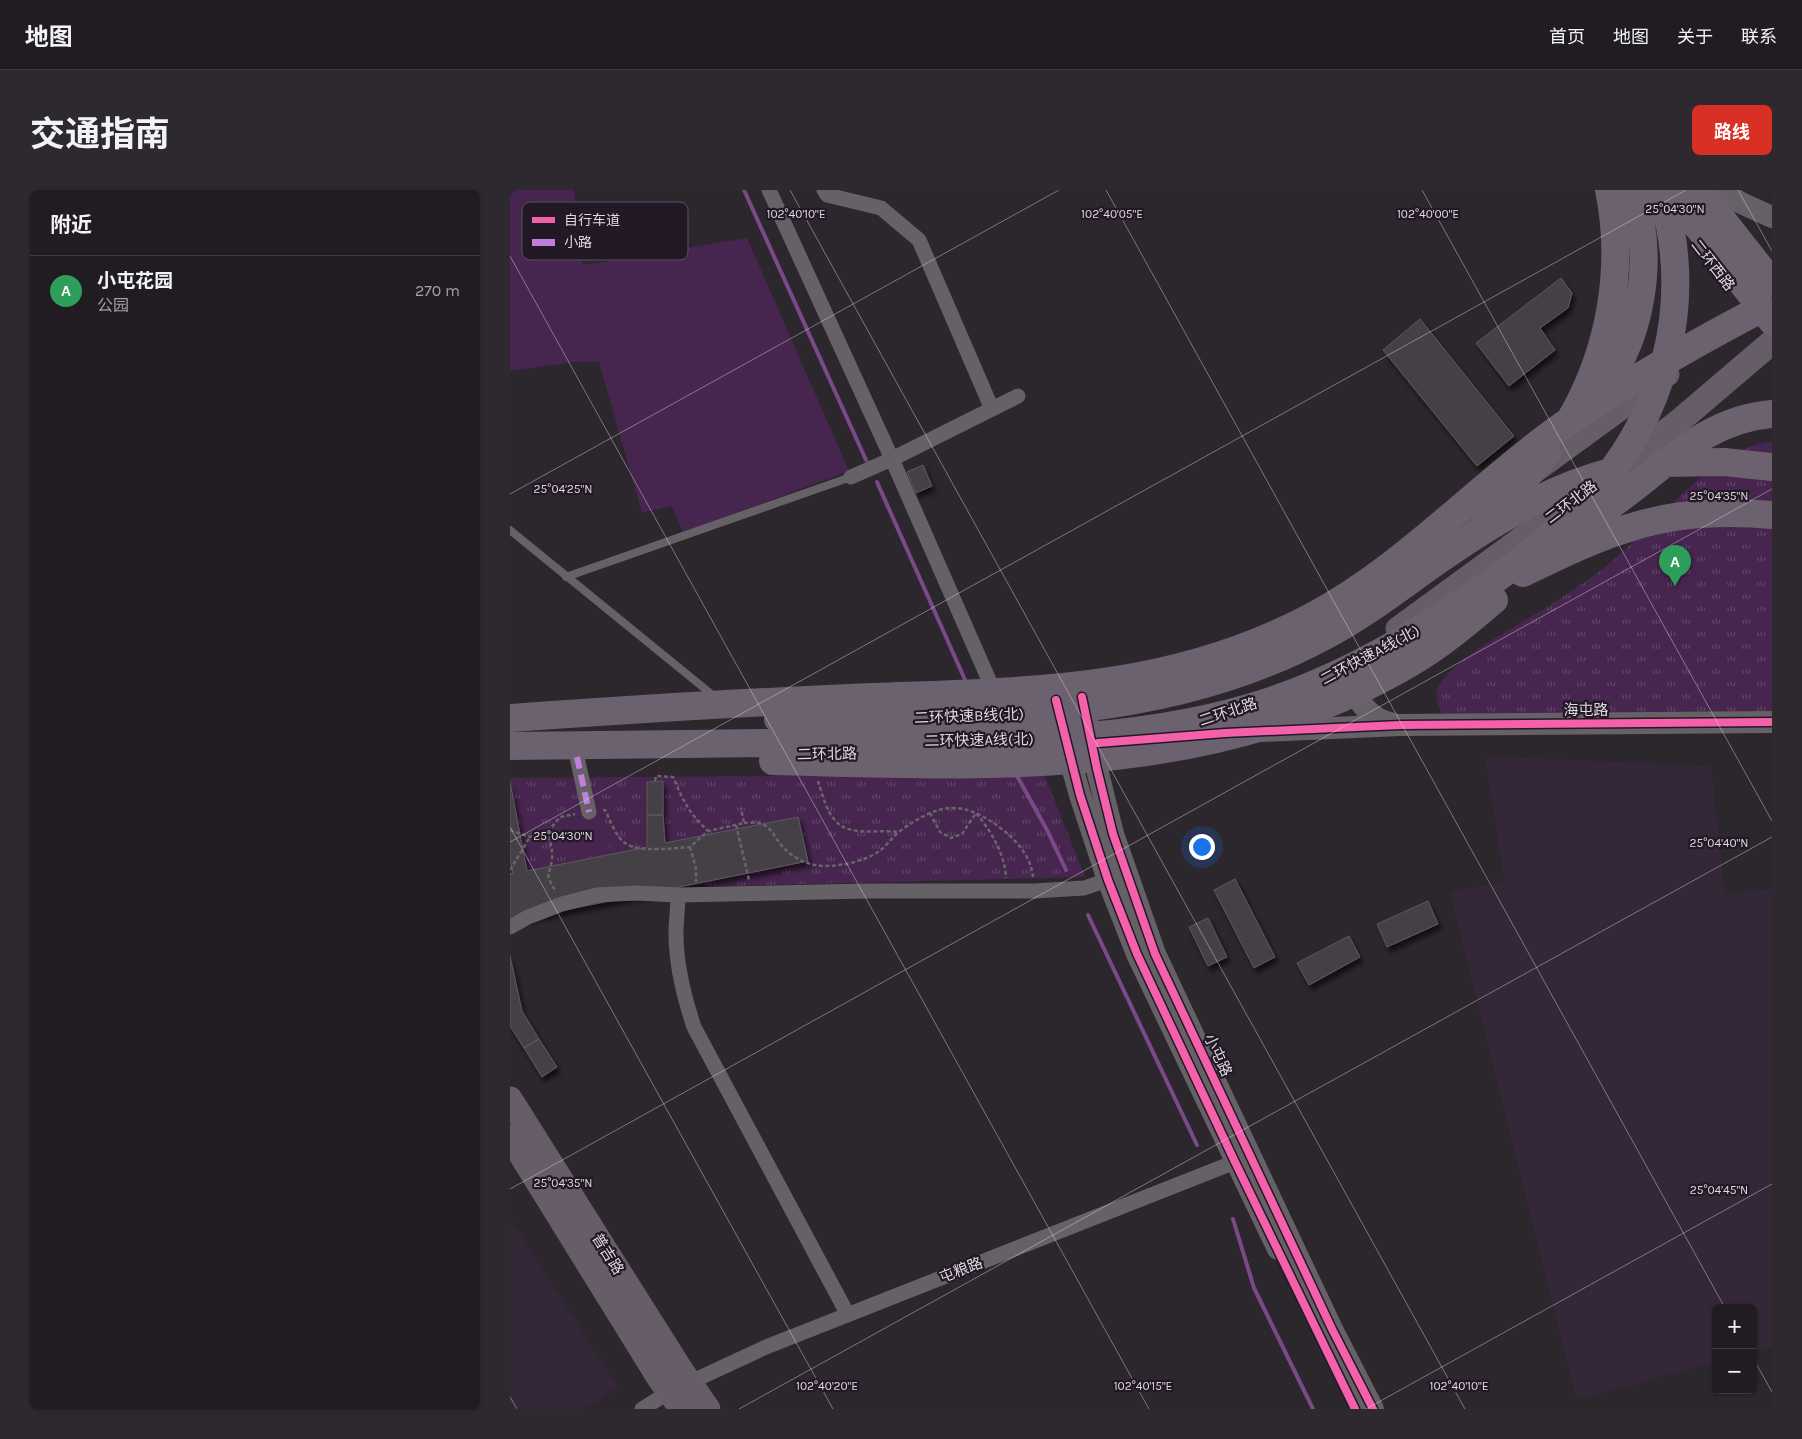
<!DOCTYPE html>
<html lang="zh">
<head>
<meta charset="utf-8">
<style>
  :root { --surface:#211c22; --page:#2d292f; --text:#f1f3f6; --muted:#a2a1a5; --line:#3e3a40; --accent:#d93025 }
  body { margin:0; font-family:Karla,"Noto Sans SC",sans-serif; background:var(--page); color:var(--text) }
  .controls { position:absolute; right:15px; bottom:15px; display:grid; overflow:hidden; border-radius:8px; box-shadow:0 1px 4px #0004 }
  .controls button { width:45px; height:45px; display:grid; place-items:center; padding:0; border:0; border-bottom:1px solid var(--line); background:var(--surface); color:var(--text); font:25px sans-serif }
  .you { position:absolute; left:691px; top:656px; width:18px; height:18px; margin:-12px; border:4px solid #fff; border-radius:50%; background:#1a73e8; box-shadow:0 0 0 8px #1a73e833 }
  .badge { display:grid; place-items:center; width:32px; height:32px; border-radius:50%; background:var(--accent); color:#fff; font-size:16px; font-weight:700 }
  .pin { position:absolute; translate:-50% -41px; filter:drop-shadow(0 1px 2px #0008) }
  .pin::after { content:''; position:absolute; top:26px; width:18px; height:15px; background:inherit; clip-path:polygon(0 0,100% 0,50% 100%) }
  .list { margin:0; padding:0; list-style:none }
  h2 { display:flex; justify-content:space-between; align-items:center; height:65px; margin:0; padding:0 20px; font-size:21px }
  h2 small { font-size:16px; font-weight:400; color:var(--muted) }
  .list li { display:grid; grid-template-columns:32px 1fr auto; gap:15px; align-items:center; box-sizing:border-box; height:70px; padding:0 20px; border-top:1px solid var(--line) }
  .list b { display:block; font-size:19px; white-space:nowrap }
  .list p { margin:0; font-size:16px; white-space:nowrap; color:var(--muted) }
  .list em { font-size:16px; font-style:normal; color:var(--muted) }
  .map { position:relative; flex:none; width:1262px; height:1219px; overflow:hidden; border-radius:8px }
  header { display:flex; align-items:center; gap:30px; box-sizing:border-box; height:70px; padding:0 25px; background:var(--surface); border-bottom:1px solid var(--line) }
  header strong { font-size:24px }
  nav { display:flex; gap:28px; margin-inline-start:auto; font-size:18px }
  .intro { display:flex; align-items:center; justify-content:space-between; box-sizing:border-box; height:120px; padding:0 30px }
  h1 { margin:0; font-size:35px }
  .button { padding:12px 22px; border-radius:8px; background:var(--accent); color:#fff; font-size:18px; font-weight:700 }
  main { display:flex; gap:30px; padding:0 30px }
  aside { flex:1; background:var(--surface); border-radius:8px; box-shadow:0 1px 4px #0004 }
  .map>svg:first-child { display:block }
  .built { fill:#342737 }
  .park { fill:url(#park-tufts) }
  .garden { fill:#46254f }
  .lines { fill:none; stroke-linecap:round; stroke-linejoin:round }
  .stream { stroke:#7a4988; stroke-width:4 }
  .building { fill:#443f45; stroke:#5e595f; filter:url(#shadow) }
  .path { stroke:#686569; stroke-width:2.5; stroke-dasharray:4 2.5; stroke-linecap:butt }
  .lane { stroke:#666167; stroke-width:8 }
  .street { stroke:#666167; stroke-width:15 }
  .secondary { stroke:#666167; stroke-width:22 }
  .primary { stroke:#665d68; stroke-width:25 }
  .highway { stroke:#6c616e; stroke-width:28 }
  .quiet { stroke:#c07fdc; stroke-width:6; stroke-dasharray:12 6; stroke-linecap:butt }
  .cycleway-casing { stroke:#231926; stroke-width:11 }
  .cycleway { stroke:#f560ab; stroke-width:8 }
  .ticks { fill:none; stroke:#dfd9e1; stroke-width:1; stroke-opacity:0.45 }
  .labels { text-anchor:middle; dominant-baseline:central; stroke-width:4.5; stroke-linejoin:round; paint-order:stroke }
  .street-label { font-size:15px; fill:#dfd9e1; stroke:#231926 }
  .key { fill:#231926; stroke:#5b535e; stroke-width:1 }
  .key-label { font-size:14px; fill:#dfd9e1 }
  .ticks-label { font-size:12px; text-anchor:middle; fill:#dfd9e1; stroke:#231926; stroke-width:4.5; stroke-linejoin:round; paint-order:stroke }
</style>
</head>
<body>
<header>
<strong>地图</strong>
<nav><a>首页</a><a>地图</a><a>关于</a><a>联系</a></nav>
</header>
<div class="intro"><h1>交通指南</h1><a class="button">路线</a></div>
<main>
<aside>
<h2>附近<small></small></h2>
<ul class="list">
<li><span class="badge" style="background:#2e9e5b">A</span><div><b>小屯花园</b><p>公园</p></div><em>270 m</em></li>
</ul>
</aside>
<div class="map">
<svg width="1262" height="1219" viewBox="0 0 1262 1219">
  <defs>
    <pattern id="park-tufts" width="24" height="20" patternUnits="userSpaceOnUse" patternTransform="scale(1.25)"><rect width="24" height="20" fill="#46254f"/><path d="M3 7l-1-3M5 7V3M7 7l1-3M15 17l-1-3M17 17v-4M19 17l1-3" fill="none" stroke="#604468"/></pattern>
    <filter id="shadow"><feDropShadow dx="3" dy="5" stdDeviation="2.5" flood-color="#0009"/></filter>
  </defs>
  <rect width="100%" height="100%" fill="#2c262d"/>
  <!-- built -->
  <path class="built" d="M975 566 1201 576 1215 704 1262 699V1157L1243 1162V1118H1206V1172L1066 1210 940 702 994 691Z
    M0 1028 108 1197 75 1219H0Z"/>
  <!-- park -->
  <path class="park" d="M1262 251V528L945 530 931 523C927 512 923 502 932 491 951 467 978 452 1004 437 1035 418 1067 399 1095 377 1144 339 1200 259 1262 251Z
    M534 584 575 687 214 696 108 693 0 727V588Z"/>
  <!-- garden -->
  <path class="garden" d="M0 0H64L73 75 237 48 339 281 173 343 162 316 132 323 89 172H65L0 181Z
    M93 624 100 661 59 669 52 631Z"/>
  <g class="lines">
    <!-- stream -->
    <path class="stream" d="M234 0 356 270
      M367 292 456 492
      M506 584 537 640 556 680
      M578 725 687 955
      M723 1029 744 1098 803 1219"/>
  </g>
  <!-- building -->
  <path class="building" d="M1051 88 1062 103 1058 118 1030 138 1045 160 999 196 966 153Z
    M910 129 1004 246 967 276 873 160Z
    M413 275 422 296 406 303 397 282Z
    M153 591V625H137V592Z
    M0 592 17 681 137 657V625H153L155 653 288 627 298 671 0 731V684L3 683 0 667Z
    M725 689 765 767 744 778 704 700Z
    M918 711 928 734 877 757 867 734Z
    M698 728 717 767 698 776 679 737Z
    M839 746 850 767 799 795 787 773Z
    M0 766 12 821 29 849 14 858 0 836Z
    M29 849 47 877 32 887 14 858Z"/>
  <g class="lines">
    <!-- path -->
    <path class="path" d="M145 591 146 586 163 587C174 612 178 622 198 641
      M308 591C314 609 319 636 342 640 355 643 374 640 389 642
      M93 620H95C101 631 105 646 115 653 127 663 164 658 180 657L198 641 234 633 231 618
      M420 623 430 642 441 648 452 644 466 623C481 641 495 664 496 688
      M234 633C238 633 245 632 249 633 261 635 265 649 273 657 283 668 297 675 313 676 332 676 352 672 368 662 376 657 382 647 390 641 430 612 453 609 493 640 508 652 521 667 523 687
      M226 635 239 690
      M0 640 20 647 41 638 50 627 65 624
      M36 640C39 648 43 659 42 668 40 689 33 680 46 702
      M180 657 186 678V692
      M0 680 20 647"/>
    <!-- lane -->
    <path class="lane" d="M0 340 205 507
      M56 387 341 287"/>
    <!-- street -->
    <path class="street" d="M259 0 382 269 486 506
      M314 0 317 5 371 18 409 50 482 219
      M341 287 382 269 508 206
      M67 567 79 622
      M168 705C168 718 166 731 166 744 166 776 174 807 184 837L338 1125
      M0 737 18 727 52 714 87 705 126 703 168 705 357 701H524L574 698 598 690
      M132 1219 159 1202 256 1157 725 972"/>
    <!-- secondary -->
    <path class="secondary" d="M1212 0 1229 12 1262 27
      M843 485C843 510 860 530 884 534
      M572 507 587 579 603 644 645 764 822 1139 863 1219
      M753 541 890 535 1262 532
      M556 555 570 605 598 690 627 764 768 1059"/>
    <!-- primary -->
    <path class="primary" d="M1106 279 1167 233 1262 152
      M1024 281 1157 184
      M929 351 989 307
      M888 439 1070 306
      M0 909 169 1177 198 1219
      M0 947 149 1188 172 1219"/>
    <!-- highway -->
    <path class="highway" d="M1159 0 1262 131
      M1189 0 1262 93
      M1084 208C1133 154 1145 69 1123 0
      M1060 230C1100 162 1115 78 1099 0
      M1151 273 1214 272 1262 277
      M976 328 1009 295 1037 263
      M1069 339C1087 325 1106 312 1125 297 1167 264 1206 228 1262 224
      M1013 383C1048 366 1084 348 1122 337 1166 323 1216 321 1262 325
      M0 528C113 520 226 513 339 508 501 501 652 506 801 427 888 381 955 309 1033 250 1063 227 1096 207 1129 187 1166 165 1203 144 1241 124
      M268 529C452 527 645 537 813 447 857 424 895 393 936 365 987 330 1043 296 1104 281
      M0 556C116 555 233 553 349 552 487 551 628 555 761 511 822 490 879 460 933 425 983 393 1032 358 1073 315 1155 230 1186 113 1151 0
      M263 571C483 577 705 589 902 472 931 455 958 432 984 410"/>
    <!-- quiet -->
    <path class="quiet" d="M67 567 79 622"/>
    <defs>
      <path id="cycleway" d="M572 507 587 579 603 644 645 764 822 1139 863 1219
        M546 510 570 605 598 690 627 764 725 972 845 1219
        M588 553 715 543 890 535 1262 532"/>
    </defs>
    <!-- cycleway casing -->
    <use href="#cycleway" class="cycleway-casing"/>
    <!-- cycleway -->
    <use href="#cycleway" class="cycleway"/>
  </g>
  <!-- ticks -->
  <path class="ticks" d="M280 0 955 1219M596 0 1215 1118M912 0 1262 631M1228 0 1262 61M0 66 639 1219M0 304 549 0M0 637 323 1219M0 652 1176 0M0 999 1262 299M1243 1168 1262 1202M0 1207 7 1219M229 1219 1262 647M856 1219 1262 994"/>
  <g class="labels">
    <!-- street labels -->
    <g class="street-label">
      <text transform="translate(1203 75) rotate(52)">二环西路</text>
      <text transform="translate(1061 312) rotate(-37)">二环北路</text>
      <text transform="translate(860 465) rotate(-28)">二环快速A线(北)</text>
      <text x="1076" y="520">海屯路</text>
      <text transform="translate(718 522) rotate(-18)">二环北路</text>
      <text transform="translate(459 526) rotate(-2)">二环快速B线(北)</text>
      <text transform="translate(469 550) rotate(-1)">二环快速A线(北)</text>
      <text transform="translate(317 564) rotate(-1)">二环北路</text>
      <text transform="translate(708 865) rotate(65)">小屯路</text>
      <text transform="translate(98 1064) rotate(58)">普吉路</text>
      <text transform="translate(451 1080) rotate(-21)">屯粮路</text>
    </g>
  </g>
  <!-- legend -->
  <rect x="12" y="12" width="166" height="58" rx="8" class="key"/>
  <rect x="22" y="27" width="23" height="6" fill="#f560ab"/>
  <rect x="22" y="49" width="23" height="7" fill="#c07fdc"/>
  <g class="key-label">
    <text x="54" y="35">自行车道</text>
    <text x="54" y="57">小路</text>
  </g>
  <g class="ticks-label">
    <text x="1165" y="23">25°04'30"N</text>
    <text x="286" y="28">102°40'10"E</text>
    <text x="602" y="28">102°40'05"E</text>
    <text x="918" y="28">102°40'00"E</text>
    <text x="53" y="303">25°04'25"N</text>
    <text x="1209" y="310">25°04'35"N</text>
    <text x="53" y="650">25°04'30"N</text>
    <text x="1209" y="657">25°04'40"N</text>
    <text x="53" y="997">25°04'35"N</text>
    <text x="1209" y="1004">25°04'45"N</text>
    <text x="317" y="1200">102°40'20"E</text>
    <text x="633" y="1200">102°40'15"E</text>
    <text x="949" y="1200">102°40'10"E</text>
  </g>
</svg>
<div class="controls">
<button>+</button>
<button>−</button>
</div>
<div class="you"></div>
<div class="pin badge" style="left:1165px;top:396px;background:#2e9e5b">A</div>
</div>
</main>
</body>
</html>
